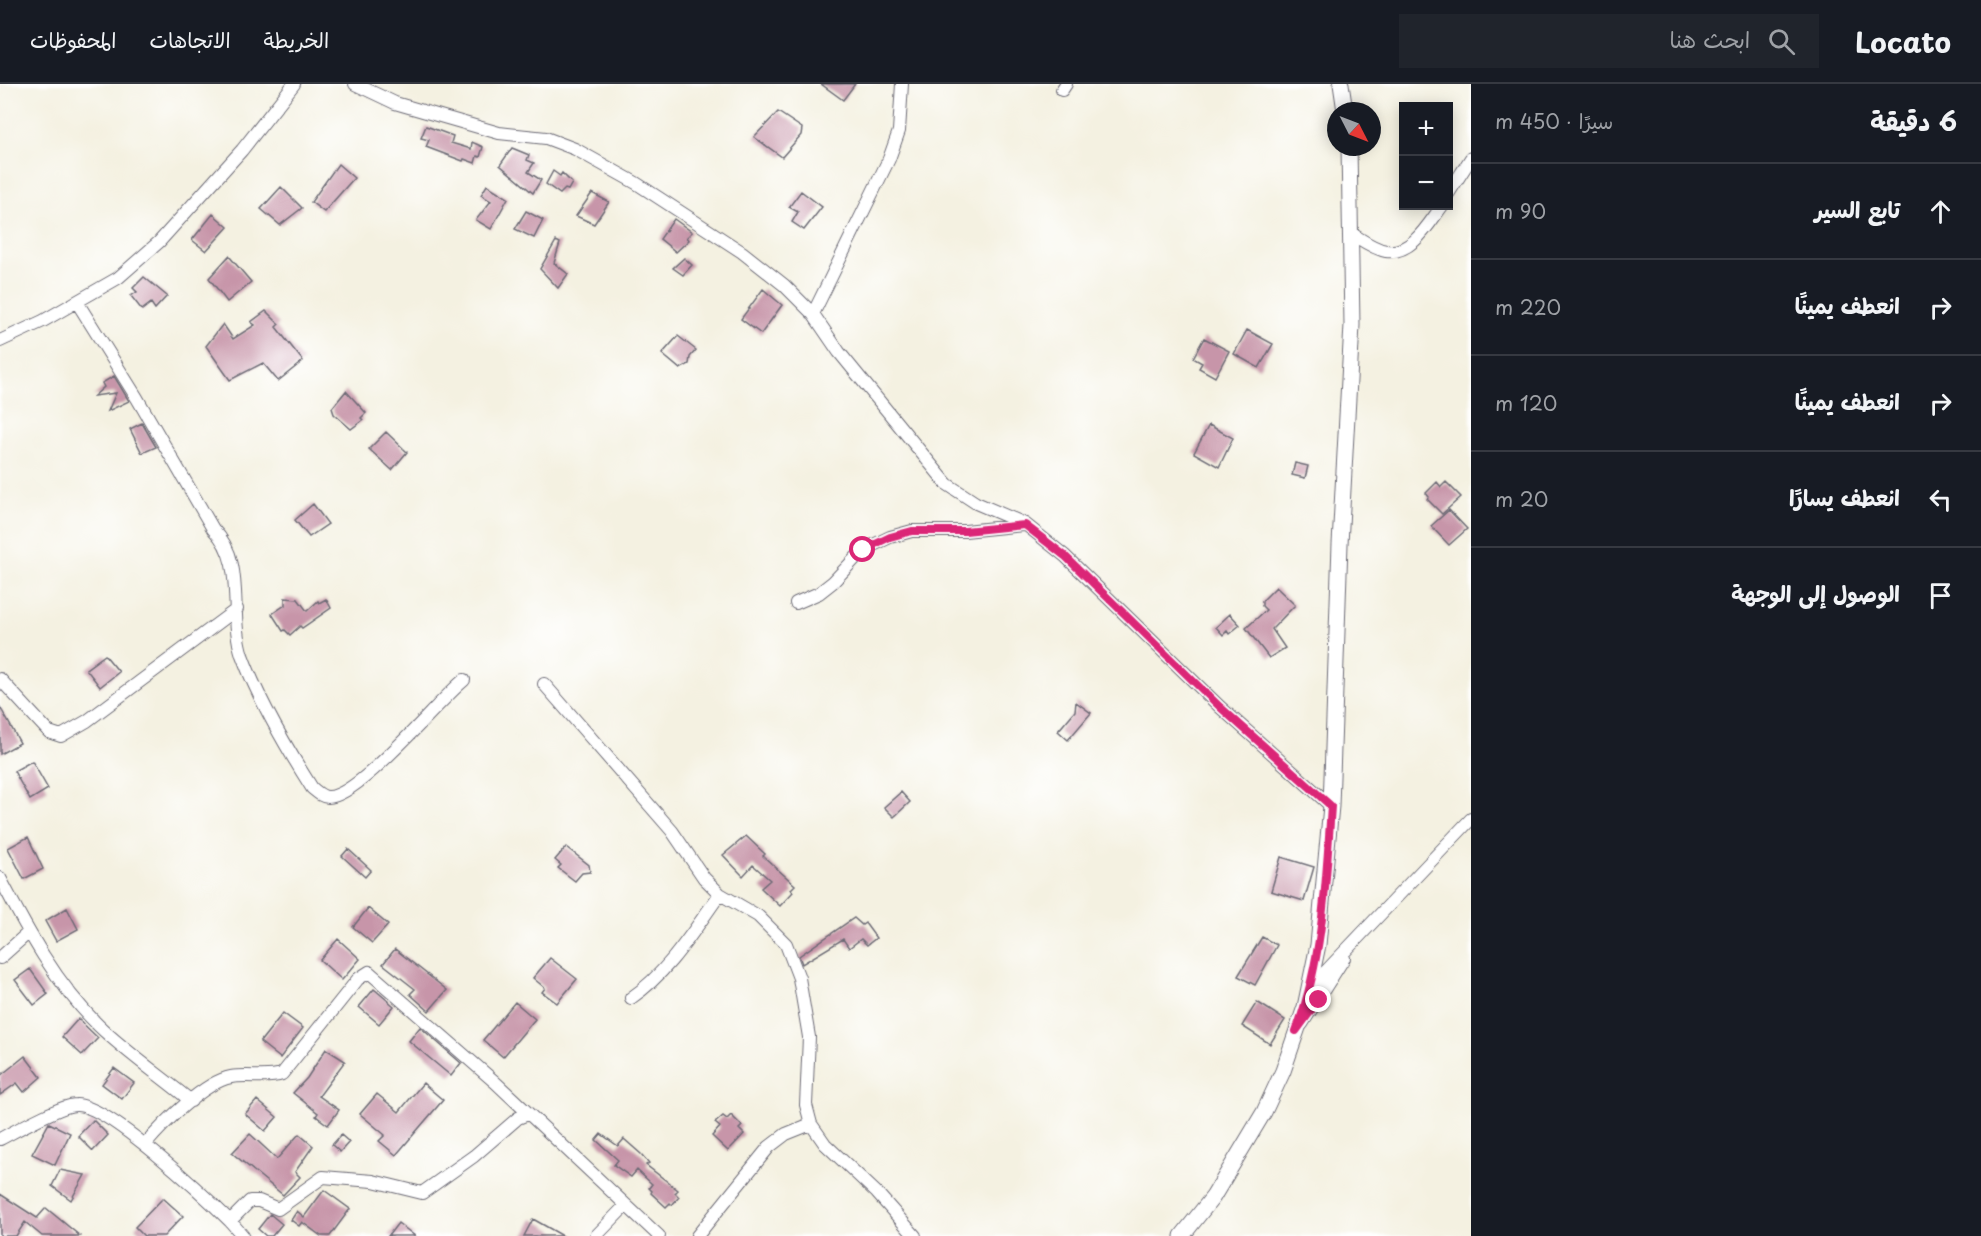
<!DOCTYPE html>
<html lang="ar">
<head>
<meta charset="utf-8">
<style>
  :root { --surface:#171b24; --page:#20242c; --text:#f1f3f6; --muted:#9ea1a6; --line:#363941 }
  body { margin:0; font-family:"Playpen Sans","Playpen Sans Arabic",sans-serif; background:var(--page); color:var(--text); direction:rtl }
  .controls { position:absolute; right:18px; top:18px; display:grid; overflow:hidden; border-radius:0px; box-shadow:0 3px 15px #0003 }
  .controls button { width:54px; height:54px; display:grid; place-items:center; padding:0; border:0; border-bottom:2px solid var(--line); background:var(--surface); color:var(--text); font:30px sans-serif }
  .compass { position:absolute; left:1327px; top:18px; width:54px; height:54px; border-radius:50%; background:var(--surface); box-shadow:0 3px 15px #0003; rotate:132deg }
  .stop { position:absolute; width:18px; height:18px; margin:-14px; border:4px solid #db2777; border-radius:50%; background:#fff }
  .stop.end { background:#db2777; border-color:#fff; box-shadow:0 2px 6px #0008 }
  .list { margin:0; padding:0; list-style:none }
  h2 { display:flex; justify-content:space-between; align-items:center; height:78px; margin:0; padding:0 24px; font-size:26px }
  h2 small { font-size:20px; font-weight:400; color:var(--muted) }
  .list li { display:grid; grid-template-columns:39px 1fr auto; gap:18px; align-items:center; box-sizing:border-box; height:96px; padding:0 24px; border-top:2px solid var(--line) }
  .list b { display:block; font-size:22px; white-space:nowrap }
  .list em { font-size:20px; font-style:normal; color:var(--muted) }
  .icon { flex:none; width:33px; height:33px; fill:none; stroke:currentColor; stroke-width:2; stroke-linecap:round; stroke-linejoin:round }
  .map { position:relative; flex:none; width:1471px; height:1152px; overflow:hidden; direction:ltr }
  header { display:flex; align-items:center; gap:36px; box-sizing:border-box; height:84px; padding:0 30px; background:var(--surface); border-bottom:2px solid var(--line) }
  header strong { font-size:28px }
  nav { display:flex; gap:33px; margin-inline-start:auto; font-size:21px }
  .search { width:420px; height:54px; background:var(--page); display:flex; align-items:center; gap:15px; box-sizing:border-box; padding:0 21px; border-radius:0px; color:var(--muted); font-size:22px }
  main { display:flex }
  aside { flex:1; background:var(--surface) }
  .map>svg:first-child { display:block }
  .building { fill:#c795a9 }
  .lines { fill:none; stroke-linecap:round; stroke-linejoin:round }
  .minor-casing { stroke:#6c6a75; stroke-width:14 }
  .tertiary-casing { stroke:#6c6a75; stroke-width:17 }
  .minor { stroke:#fff; stroke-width:12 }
  .tertiary { stroke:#fff; stroke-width:15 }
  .route { stroke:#db2777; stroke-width:8 }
</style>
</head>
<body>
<header>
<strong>Locato</strong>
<div class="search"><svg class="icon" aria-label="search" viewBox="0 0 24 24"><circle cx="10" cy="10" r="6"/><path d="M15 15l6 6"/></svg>ابحث هنا</div>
<nav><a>الخريطة</a><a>الاتجاهات</a><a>المحفوظات</a></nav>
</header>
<main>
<aside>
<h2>6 دقيقة<small>سيرًا · 450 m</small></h2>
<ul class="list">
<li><svg class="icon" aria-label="ahead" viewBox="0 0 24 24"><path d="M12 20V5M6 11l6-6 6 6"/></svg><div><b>تابع السير</b></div><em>90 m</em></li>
<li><svg class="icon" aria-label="right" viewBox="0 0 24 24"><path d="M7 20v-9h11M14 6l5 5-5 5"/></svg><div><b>انعطف يمينًا</b></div><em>220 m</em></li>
<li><svg class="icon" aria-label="right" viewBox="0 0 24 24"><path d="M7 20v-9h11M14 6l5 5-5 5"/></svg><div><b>انعطف يمينًا</b></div><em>120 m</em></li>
<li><svg class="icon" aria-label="left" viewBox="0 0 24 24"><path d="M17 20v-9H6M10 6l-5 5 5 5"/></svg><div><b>انعطف يسارًا</b></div><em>20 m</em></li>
<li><svg class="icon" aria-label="arrive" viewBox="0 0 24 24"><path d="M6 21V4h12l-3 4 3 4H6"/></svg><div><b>الوصول إلى الوجهة</b></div></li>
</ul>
</aside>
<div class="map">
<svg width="1471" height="1152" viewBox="0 0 1471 1152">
  <rect width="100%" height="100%" fill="#fff"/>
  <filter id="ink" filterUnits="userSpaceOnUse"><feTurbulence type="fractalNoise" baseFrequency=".0167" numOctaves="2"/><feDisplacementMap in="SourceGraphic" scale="12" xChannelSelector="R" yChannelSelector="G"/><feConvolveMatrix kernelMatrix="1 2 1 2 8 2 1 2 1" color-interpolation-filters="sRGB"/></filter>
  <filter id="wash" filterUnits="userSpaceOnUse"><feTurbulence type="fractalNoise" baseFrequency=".008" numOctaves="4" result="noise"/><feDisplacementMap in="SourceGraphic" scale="24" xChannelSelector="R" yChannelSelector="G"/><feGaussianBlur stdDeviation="1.35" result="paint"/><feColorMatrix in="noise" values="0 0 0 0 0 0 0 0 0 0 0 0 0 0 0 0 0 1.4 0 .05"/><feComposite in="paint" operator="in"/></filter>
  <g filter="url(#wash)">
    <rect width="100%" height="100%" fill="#f4f1e1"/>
    <g id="blocks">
      <!-- building -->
      <path class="building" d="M821 0H855L843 16Z
        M778 28 802 44 801 51 782 73 754 53Z
        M426 42 453 52 451 59 471 65 472 58 483 63 480 73 477 72 475 79 464 75 463 77 426 63 429 56 421 54Z
        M512 64 529 71 527 76 534 79 528 88 541 96 533 109 500 81Z
        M338 80 354 94 324 128 311 118Z
        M553 87 560 92 562 89 572 99 568 106 565 105 560 110 546 100Z
        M487 101 508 114 491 145 476 136 491 117 481 111Z
        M281 103 302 124 280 141 261 125Z
        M801 107 822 123 804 146 792 138 798 128 789 123Z
        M592 109 609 118 594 140 576 132Z
        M526 127 543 136 534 154 515 145Z
        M213 130 228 143 206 167 192 156Z
        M674 135 692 148 687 153 689 156 676 168 660 155Z
        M556 157 560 159 554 179 568 190 558 204 540 185Z
        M229 172 251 198 227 218 209 194Z
        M684 174 692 181 683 191 673 184Z
        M144 193 167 212 155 225 151 219 142 226 131 212 137 208 133 204Z
        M763 205 782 221 761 250 741 235Z
        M266 227 279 240 276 243 303 277 278 297 263 279 230 296 206 262 223 240 233 255 255 241 251 238Z
        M1247 246 1273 260 1259 284 1234 270Z
        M678 252 696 266 690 273 689 280 680 285 662 270Z
        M1204 254 1229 267 1215 293 1199 284 1202 279 1193 274Z
        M114 292 129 317 108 327 116 309 94 312 104 303 102 299Z
        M346 307 366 329 361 334 363 336 351 345 334 330 332 324Z
        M142 339 156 363 142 369 130 345Z
        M1209 341 1233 354 1219 383 1194 369Z
        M386 348 407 368 392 386 369 365Z
        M1295 379 1308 382 1305 394 1292 391Z
        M1437 398 1441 403 1446 398 1461 413 1442 430 1427 415 1429 413 1426 409Z
        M313 420 328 440 309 453 295 436Z
        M1449 426 1467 445 1449 461 1431 442Z
        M1276 503 1295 521 1272 545 1285 564 1269 574 1246 544 1266 526 1262 522V517Z
        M285 514 298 515 307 527 318 517 319 519 326 515 331 524 302 544 300 542 290 551 285 546 283 547 272 530 285 521Z
        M1230 530 1240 541 1229 550 1227 547 1223 551 1216 543Z
        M105 571 119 588 100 603 86 585Z
        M1076 618 1091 629 1068 656 1058 647 1075 627Z
        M0 623 20 659 0 670Z
        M32 677 48 705 30 716 14 687Z
        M901 708 910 718 894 733 884 723Z
        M746 752 765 770 763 772 795 801 791 805 793 808 780 822 761 804 770 796 753 781 743 792 723 771Z
        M28 753 43 785 24 795 8 764Z
        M566 763 589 781 590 788 582 789 575 797 558 784 561 781 555 776Z
        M348 765 371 786 365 793 342 772Z
        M1281 773 1314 783 1304 817 1271 807Z
        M67 824 78 845 56 857 45 837Z
        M368 824 388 841 372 859 353 843Z
        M854 834 862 841 865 839 876 854 867 861 861 855 849 864 843 855 802 880 799 872Z
        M1262 853 1277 861 1255 901 1238 892Z
        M338 855 360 875 342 896 320 876Z
        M395 865 447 906 429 927 410 910 415 905 383 880Z
        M550 874 577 895 557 919 542 908 545 904 533 894Z
        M30 885 48 910 34 921 15 896Z
        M374 905 394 922 379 940 359 923Z
        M515 918 535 935 503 973 483 956Z
        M1257 918 1285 936 1270 960 1242 942Z
        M283 929 303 944 280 974 260 958Z
        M78 935 98 954 82 971 62 953Z
        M420 943 461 979 451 992 409 957Z
        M326 965 345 977 319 1012 339 1026 328 1041 316 1032 318 1029 293 1009 307 994Z
        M25 972 41 993 24 1008 17 999 0 1011V992Z
        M114 984 134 999 122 1015 102 1000Z
        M423 999 443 1016 396 1071 379 1057 385 1051 360 1030 377 1010 399 1028Z
        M257 1016 277 1033 265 1047 245 1030Z
        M731 1031 742 1042 739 1045 744 1050 728 1067 712 1052 720 1043 715 1039 723 1032 727 1035Z
        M93 1036 108 1051 93 1067 78 1052Z
        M49 1039 70 1049 55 1081 32 1070Z
        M250 1050 277 1075 299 1050 313 1062 295 1088 300 1093 283 1111 232 1069Z
        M601 1050 618 1062 624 1055 641 1070 649 1079 646 1081 678 1106 675 1109 679 1113 672 1121 670 1119 666 1123 651 1109 652 1107 649 1104 652 1100 637 1086 631 1093 614 1081 618 1076 596 1056Z
        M341 1051 349 1058 340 1068 332 1061Z
        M60 1086 85 1091 71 1116 52 1102Z
        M324 1106 350 1125 330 1152H321L302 1138 299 1142 291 1136 297 1127 304 1133Z
        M0 1110 37 1134 46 1124 80 1152H42L25 1138 16 1152H0Z
        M163 1114 183 1132 164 1152H144L135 1143Z
        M270 1130 282 1140 272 1152H266L258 1145Z
        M533 1135 563 1152H524Z
        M398 1139 415 1152H388Z"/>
    </g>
  </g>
  <g filter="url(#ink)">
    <use href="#blocks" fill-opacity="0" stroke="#6c6a75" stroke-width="1.5"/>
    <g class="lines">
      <defs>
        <path id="minor" d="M355 0 395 19 499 49 546 54 575 65 636 99 742 168 784 201 813 230 839 268 947 400 976 419 1025 440 1065 472 1220 623 1331 722
          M1062 6 1066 0
          M1448 110 1471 74
          M1352 150C1362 156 1374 165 1386 167 1412 171 1429 139 1442 122
          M77 218 137 314 213 445C247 479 228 529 242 571 259 617 286 663 312 704 317 708 322 713 328 713 359 713 437 618 464 596
          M813 230 889 75 899 47 902 0
          M0 257 43 237 118 194 159 158 242 66 294 0
          M796 519 819 509 833 498 863 466 890 453 912 447H965L1024 441
          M0 595 49 648 61 652 87 637 237 525
          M544 600 672 747 704 794 720 810
          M0 794C27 846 56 900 99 942 127 969 161 992 191 1017
          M0 874 28 849
          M1310 904 1471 735
          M631 914C668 889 694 846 720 810L758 832 786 860 799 894 809 953 806 1021 811 1040 825 1060 877 1109 915 1152
          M1302 940 1344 874
          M0 1055C15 1047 61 1021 76 1021 107 1020 206 1113 230 1137L250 1117H259L278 1125 323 1093 373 1097 422 1109 474 1072 518 1034 528 1030
          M145 1061C163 1040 204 998 231 993 248 990 267 995 282 990L358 895 369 888 495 998 659 1152
          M230 1137 243 1152
          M596 1152 626 1121
          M697 1152 769 1063 786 1050 811 1040"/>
        <path id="tertiary" d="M1341 0 1345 27
          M1182 1152 1213 1113 1264 1028 1283 987 1305 923 1318 861 1331 722 1340 460 1352 241 1349 63"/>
      </defs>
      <!-- minor casing -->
      <use href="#minor" class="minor-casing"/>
      <!-- tertiary casing -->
      <use href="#tertiary" class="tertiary-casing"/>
      <!-- minor -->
      <use href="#minor" class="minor"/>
      <!-- tertiary -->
      <use href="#tertiary" class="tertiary"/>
    </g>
  </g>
  <g class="lines" filter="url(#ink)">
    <!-- route -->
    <path class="route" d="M863 466 890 453 912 447H965L1025 441 1065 472 1220 623 1331 722C1326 797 1323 876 1296 947L1319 916"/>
  </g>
</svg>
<div class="controls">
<button>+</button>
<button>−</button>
</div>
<svg class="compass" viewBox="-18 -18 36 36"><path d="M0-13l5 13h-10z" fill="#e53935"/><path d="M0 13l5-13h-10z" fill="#9ea1a6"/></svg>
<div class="stop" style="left:863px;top:466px"></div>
<div class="stop end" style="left:1319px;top:916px"></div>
</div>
</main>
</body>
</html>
